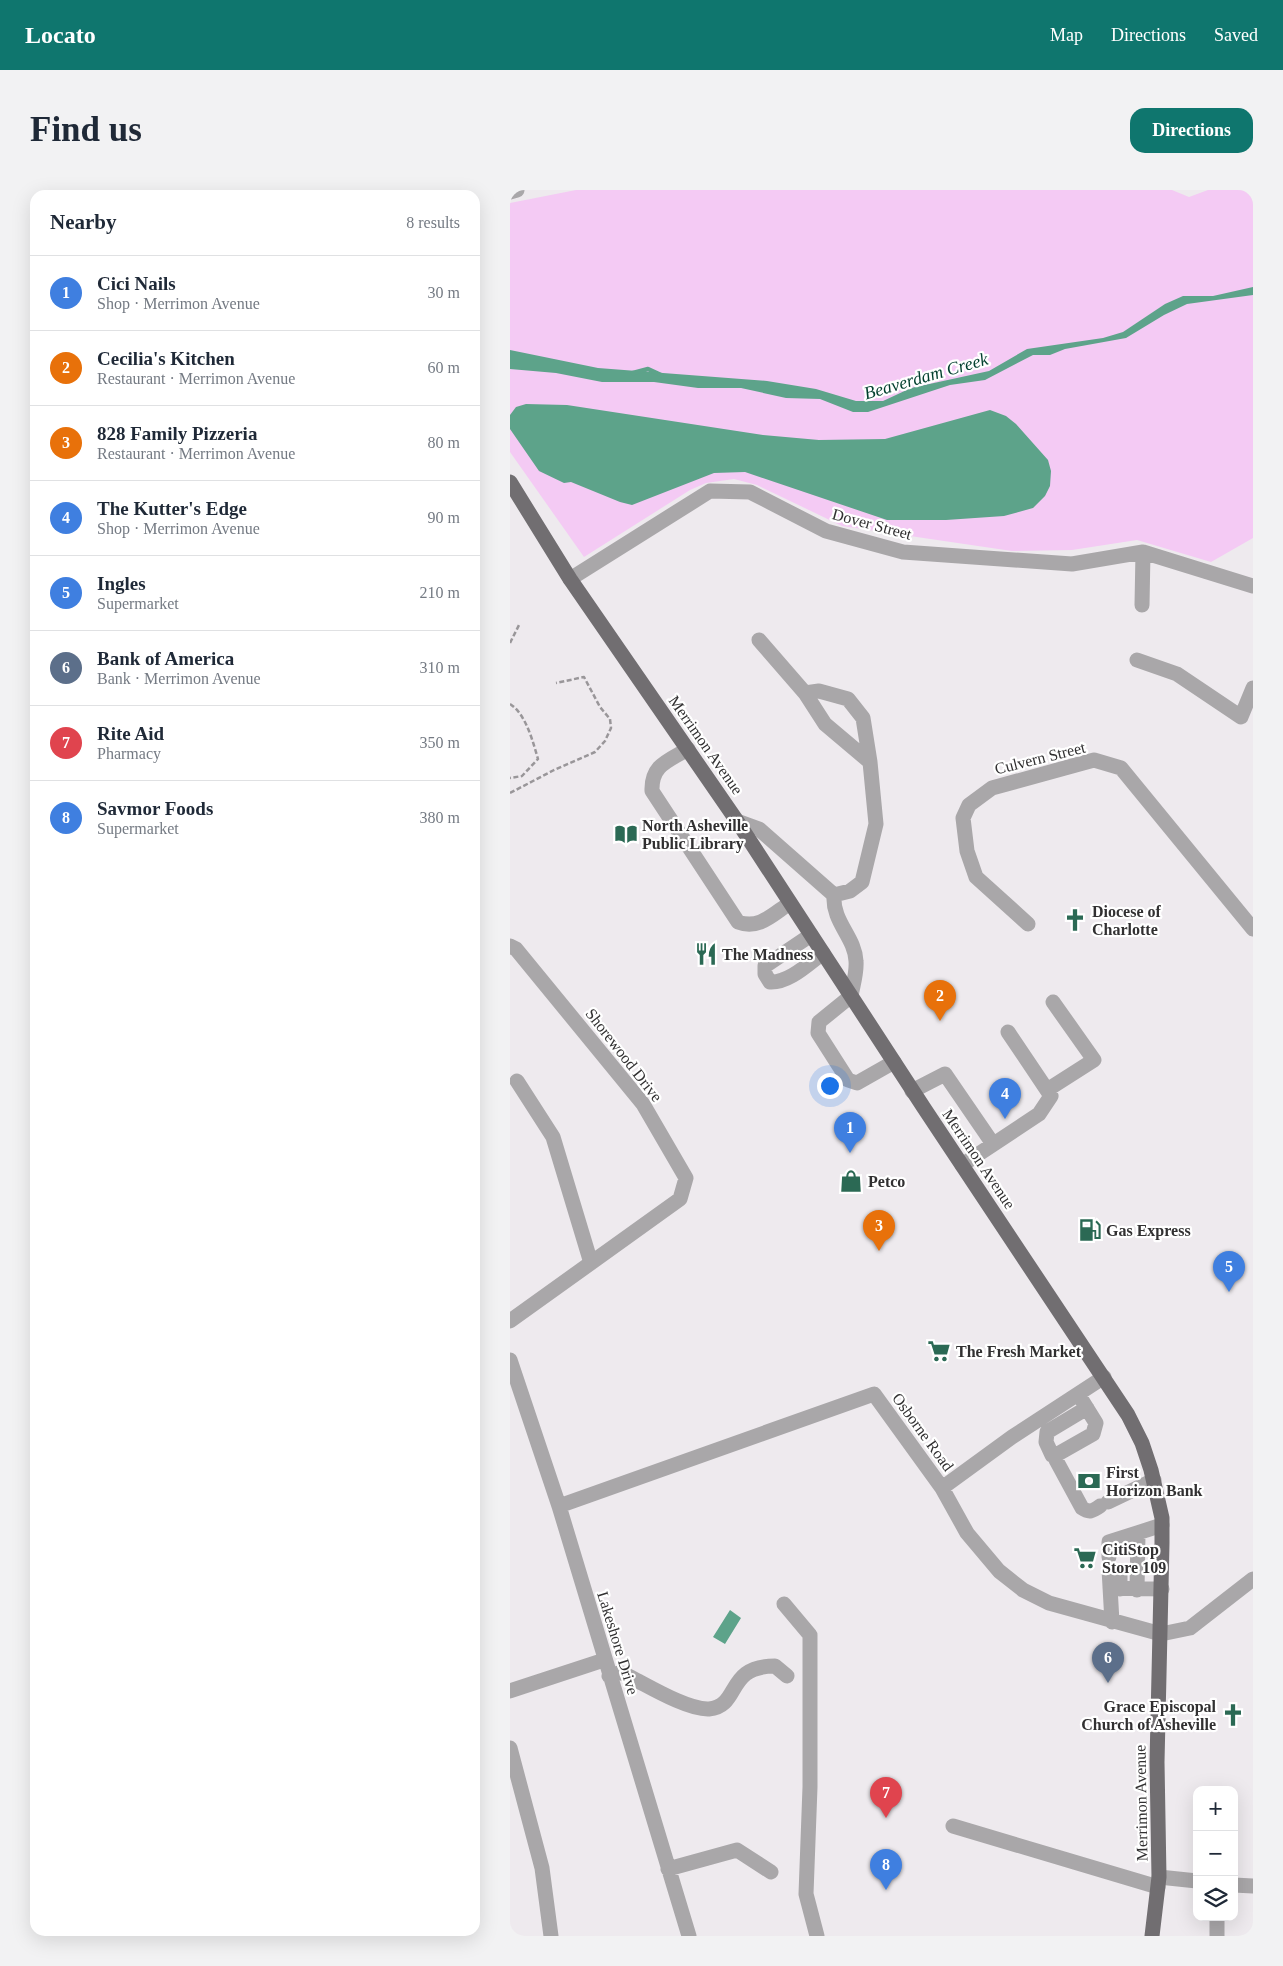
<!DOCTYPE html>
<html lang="en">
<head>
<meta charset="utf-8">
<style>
  :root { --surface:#fff; --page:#f2f2f3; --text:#1f2937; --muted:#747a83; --line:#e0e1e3; --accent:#0f766e }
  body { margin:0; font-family:Georgia,serif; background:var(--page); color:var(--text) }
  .controls { position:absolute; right:15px; bottom:15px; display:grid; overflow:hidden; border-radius:10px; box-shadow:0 5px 20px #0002 }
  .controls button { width:45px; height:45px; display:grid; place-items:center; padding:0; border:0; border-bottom:1px solid var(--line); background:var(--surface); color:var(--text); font:25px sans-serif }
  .you { position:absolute; left:319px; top:895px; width:18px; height:18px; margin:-12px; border:4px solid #fff; border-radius:50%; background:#1a73e8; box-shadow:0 0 0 8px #1a73e833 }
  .badge { display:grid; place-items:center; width:32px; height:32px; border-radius:50%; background:var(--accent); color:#fff; font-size:16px; font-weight:700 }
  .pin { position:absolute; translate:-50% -41px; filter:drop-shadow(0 1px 2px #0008) }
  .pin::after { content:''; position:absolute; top:26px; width:18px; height:15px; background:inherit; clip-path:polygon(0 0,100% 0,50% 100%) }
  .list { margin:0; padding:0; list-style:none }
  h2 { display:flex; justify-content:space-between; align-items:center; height:65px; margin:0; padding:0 20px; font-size:21px }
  h2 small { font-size:16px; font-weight:400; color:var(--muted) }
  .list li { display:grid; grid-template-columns:32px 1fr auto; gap:15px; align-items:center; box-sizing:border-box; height:75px; padding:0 20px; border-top:1px solid var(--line) }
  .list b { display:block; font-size:19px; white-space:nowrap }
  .list p { margin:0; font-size:16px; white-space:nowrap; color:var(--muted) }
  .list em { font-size:16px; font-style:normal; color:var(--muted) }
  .icon { flex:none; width:28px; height:28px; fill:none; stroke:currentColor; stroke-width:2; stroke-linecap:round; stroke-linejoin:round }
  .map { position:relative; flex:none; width:743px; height:1746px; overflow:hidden; border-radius:15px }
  header { display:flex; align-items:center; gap:30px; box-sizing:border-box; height:70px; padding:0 25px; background:var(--accent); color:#fff }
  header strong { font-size:24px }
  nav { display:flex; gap:28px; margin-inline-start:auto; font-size:18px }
  .intro { display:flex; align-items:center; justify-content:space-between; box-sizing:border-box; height:120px; padding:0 30px }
  h1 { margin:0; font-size:35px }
  .button { padding:12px 22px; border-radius:15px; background:var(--accent); color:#fff; font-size:18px; font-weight:700 }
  main { display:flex; gap:30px; padding:0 30px }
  aside { flex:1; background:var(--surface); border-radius:15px; box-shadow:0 5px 20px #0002 }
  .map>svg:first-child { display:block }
  .green { fill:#f4caf4 }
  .water { fill:#5da38a }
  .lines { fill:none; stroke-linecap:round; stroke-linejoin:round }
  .stream { stroke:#5da38a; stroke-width:4.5 }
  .minor-tunnel { stroke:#c8c5c8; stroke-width:15; stroke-dasharray:15 8; stroke-linecap:butt }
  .path { stroke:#999699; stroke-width:2.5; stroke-dasharray:5 2.5; stroke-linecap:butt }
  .minor { stroke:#a9a7a9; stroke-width:15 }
  .major { stroke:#716e71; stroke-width:15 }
  .labels { text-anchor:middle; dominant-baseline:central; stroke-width:4.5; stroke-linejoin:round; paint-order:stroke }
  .street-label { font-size:16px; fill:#313031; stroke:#fff }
  .poi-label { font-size:16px; font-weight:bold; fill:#313031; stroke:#fff; text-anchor:start }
  .water-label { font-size:18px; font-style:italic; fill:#003e2d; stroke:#fff }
</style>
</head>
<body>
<header>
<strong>Locato</strong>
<nav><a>Map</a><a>Directions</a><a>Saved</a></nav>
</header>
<div class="intro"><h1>Find us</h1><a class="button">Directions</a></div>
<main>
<aside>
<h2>Nearby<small>8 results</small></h2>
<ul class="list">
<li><span class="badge" style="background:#3f7fe0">1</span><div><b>Cici Nails</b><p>Shop · Merrimon Avenue</p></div><em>30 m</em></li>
<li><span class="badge" style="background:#e8710a">2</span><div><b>Cecilia's Kitchen</b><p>Restaurant · Merrimon Avenue</p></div><em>60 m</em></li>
<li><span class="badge" style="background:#e8710a">3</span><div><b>828 Family Pizzeria</b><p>Restaurant · Merrimon Avenue</p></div><em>80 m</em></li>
<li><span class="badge" style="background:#3f7fe0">4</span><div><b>The Kutter's Edge</b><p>Shop · Merrimon Avenue</p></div><em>90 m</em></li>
<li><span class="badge" style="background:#3f7fe0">5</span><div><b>Ingles</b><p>Supermarket</p></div><em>210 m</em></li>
<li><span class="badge" style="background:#5c6f8a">6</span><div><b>Bank of America</b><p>Bank · Merrimon Avenue</p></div><em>310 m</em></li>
<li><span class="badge" style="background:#e0444e">7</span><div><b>Rite Aid</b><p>Pharmacy</p></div><em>350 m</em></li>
<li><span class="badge" style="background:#3f7fe0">8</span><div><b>Savmor Foods</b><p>Supermarket</p></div><em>380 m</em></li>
</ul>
</aside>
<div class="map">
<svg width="743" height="1746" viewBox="0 0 743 1746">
  <rect width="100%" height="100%" fill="#eeeaee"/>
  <!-- green -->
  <path class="green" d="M66 0H662L679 7 698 0H743V348L701 372 627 350 562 360 502 361 332 336 247 295 224 289 196 293 180 300 74 367 0 262V13Z"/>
  <!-- water -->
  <path class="water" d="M743 97V105L677 114 654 125 616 148 555 159 540 165H523L475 190 440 195 358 222H343L310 209 276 208 231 198H188L144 192H92L46 183 0 179V160L88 178 257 191 306 199 346 211H373L401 198 479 181 517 159 593 148 613 142 655 114 673 106H703Z
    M16 214 57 215 253 245 309 250 375 249 480 220 496 226 506 234 538 270 541 281 540 296 535 306 523 318 494 326 436 330H377L235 282 204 283 122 315 110 312 61 292 54 293 29 281 0 239V225L6 217Z
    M220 1420 231 1428 215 1454 203 1447Z"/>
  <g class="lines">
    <!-- stream -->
    <path class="stream" d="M123 183 138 179 151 185"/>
    <!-- minor-tunnel -->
    <path class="minor-tunnel" d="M610 1352V1381"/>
    <!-- path -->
    <path class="path" d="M0 453 10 433
      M0 514C16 524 23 552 28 569L12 586 0 588
      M0 603 44 580 85 562 95 551 101 538 100 529 90 517 74 487 46 493"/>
    <!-- minor -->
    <path class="minor" d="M0 2 7 0
      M60 389 200 301 240 302 316 341 393 362 562 374 633 362 743 396
      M632 415 633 362
      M627 470 667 484 731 527 743 498
      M295 503 315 534 360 572
      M178 559C158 571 141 575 142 601L228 732C249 740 263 724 280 713
      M227 631 249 639 324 705 340 701 352 692 366 634 360 572 353 528 338 509 309 501 295 503 249 450
      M324 705C322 732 345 747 346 771 347 782 343 795 341 806L309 832 308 843 338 890 347 893 384 872
      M518 734 466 687 457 661 453 628 459 615 482 598 584 570 611 578 743 739
      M301 745 255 776V784L260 792C279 793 298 774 313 763
      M0 756 6 759 133 914 176 988 170 1009 0 1131
      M7 891 43 947 81 1073
      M537 900 584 870 543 812
      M402 901 435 884 483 954
      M452 975 529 924 541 906 498 842
      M0 1170 49 1316 179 1746
      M546 1265 583 1244 586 1233 568 1204
      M546 1265V1270L572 1318C579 1323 583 1321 590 1316
      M546 1265H542L536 1252 537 1242 577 1218
      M432 1298 502 1247 594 1187
      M598 1312 644 1290
      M49 1316 364 1204 432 1298 457 1343 489 1381 513 1400 539 1413 651 1444 680 1438 743 1389
      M599 1367V1352L652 1335
      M599 1379 602 1432
      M600 1398 652 1399
      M610 1399V1381
      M627 1400 628 1343
      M274 1414 300 1445V1597L296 1704 307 1746
      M99 1486C102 1485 107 1483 110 1483 115 1483 123 1489 128 1491 145 1500 180 1520 199 1519 231 1516 215 1476 265 1476L277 1486
      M0 1501 94 1470
      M0 1558 32 1678 41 1746
      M443 1636 648 1697
      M158 1679 227 1660 261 1682
      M649 1687 687 1691
      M724 1695 743 1696
      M707 1746V1727"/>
    <!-- major -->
    <path class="major" d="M0 292 60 389 227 631 414 918 618 1225 632 1253 641 1280 652 1328V1353L647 1572 649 1687 642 1746"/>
  </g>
  <!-- icons -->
  <defs>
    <symbol id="library-bare" viewBox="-9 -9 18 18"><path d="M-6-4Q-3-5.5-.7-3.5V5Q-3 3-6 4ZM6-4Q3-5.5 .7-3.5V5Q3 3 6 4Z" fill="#2b6954" stroke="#fff" stroke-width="2.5" paint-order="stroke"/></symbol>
    <symbol id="church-bare" viewBox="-9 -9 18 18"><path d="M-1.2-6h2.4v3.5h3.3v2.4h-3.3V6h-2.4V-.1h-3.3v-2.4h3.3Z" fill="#2b6954" stroke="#fff" stroke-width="2.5" paint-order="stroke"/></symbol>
    <symbol id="restaurant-bare" viewBox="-9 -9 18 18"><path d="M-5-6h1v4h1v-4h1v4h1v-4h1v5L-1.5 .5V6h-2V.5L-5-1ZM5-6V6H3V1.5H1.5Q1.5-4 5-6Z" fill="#2b6954" stroke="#fff" stroke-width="2.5" paint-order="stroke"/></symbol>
    <symbol id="shop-bare" viewBox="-9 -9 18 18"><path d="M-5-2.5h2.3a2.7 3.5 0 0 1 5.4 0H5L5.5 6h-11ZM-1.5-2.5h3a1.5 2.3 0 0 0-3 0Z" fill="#2b6954" stroke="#fff" stroke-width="2.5" paint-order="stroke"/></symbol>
    <symbol id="fuel-bare" viewBox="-9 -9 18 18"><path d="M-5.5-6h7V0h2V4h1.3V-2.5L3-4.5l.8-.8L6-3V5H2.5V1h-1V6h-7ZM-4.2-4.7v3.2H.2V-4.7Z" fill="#2b6954" stroke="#fff" stroke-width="2.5" paint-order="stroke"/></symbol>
    <symbol id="supermarket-bare" viewBox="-9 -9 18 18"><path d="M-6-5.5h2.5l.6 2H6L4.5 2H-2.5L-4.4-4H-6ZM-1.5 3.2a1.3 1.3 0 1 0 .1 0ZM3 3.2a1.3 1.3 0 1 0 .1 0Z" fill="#2b6954" stroke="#fff" stroke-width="2.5" paint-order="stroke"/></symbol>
    <symbol id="bank-bare" viewBox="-9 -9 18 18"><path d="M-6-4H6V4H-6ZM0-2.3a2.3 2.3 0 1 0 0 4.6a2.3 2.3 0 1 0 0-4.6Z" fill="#2b6954" stroke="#fff" stroke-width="2.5" paint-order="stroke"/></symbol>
  </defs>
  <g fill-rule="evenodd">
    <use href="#library-bare" x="100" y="628" width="32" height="32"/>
    <use href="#church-bare" x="549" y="714" width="32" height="32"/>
    <use href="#restaurant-bare" x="180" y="748" width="32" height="32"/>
    <use href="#shop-bare" x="325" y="975" width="32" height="32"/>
    <use href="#fuel-bare" x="564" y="1024" width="32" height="32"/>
    <use href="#supermarket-bare" x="413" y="1145" width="32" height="32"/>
    <use href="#bank-bare" x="563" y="1275" width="32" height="32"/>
    <use href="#supermarket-bare" x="559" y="1352" width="32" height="32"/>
    <use href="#church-bare" x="707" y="1509" width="32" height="32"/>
  </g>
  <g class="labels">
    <!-- street labels -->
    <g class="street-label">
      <text transform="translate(362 334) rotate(15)">Dover Street</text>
      <text transform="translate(196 555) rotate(55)">Merrimon Avenue</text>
      <text transform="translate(530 568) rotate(-14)">Culvern Street</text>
      <text transform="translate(114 865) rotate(52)">Shorewood Drive</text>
      <text transform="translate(469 969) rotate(56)">Merrimon Avenue</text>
      <text transform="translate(413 1242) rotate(54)">Osborne Road</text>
      <text transform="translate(108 1453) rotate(73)">Lakeshore Drive</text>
      <text transform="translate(631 1613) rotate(-91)">Merrimon Avenue</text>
    </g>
    <!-- poi labels -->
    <g class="poi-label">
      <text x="132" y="635">North Asheville<tspan x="132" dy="18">Public Library</tspan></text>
      <text x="582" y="721">Diocese of<tspan x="582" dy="18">Charlotte</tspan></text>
      <text x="212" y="764">The Madness</text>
      <text x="358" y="991">Petco</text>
      <text x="596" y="1040">Gas Express</text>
      <text x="446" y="1161">The Fresh Market</text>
      <text x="596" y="1282">First<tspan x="596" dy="18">Horizon Bank</tspan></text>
      <text x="592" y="1359">CitiStop<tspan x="592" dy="18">Store 109</tspan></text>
      <text x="706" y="1516" text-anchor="end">Grace Episcopal<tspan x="706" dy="18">Church of Asheville</tspan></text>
    </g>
    <!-- water labels -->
    <g class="water-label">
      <text transform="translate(416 186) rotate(-16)">Beaverdam Creek</text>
    </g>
  </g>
</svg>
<div class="controls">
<button>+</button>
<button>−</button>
<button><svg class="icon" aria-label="layers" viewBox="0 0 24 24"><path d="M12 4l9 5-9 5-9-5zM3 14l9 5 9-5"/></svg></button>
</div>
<div class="you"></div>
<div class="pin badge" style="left:340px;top:963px;background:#3f7fe0">1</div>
<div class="pin badge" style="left:430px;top:831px;background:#e8710a">2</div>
<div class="pin badge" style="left:369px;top:1061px;background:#e8710a">3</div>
<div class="pin badge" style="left:495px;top:929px;background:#3f7fe0">4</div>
<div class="pin badge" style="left:719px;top:1102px;background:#3f7fe0">5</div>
<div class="pin badge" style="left:598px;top:1493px;background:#5c6f8a">6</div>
<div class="pin badge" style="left:376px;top:1628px;background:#e0444e">7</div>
<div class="pin badge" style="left:376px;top:1700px;background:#3f7fe0">8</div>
</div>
</main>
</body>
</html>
